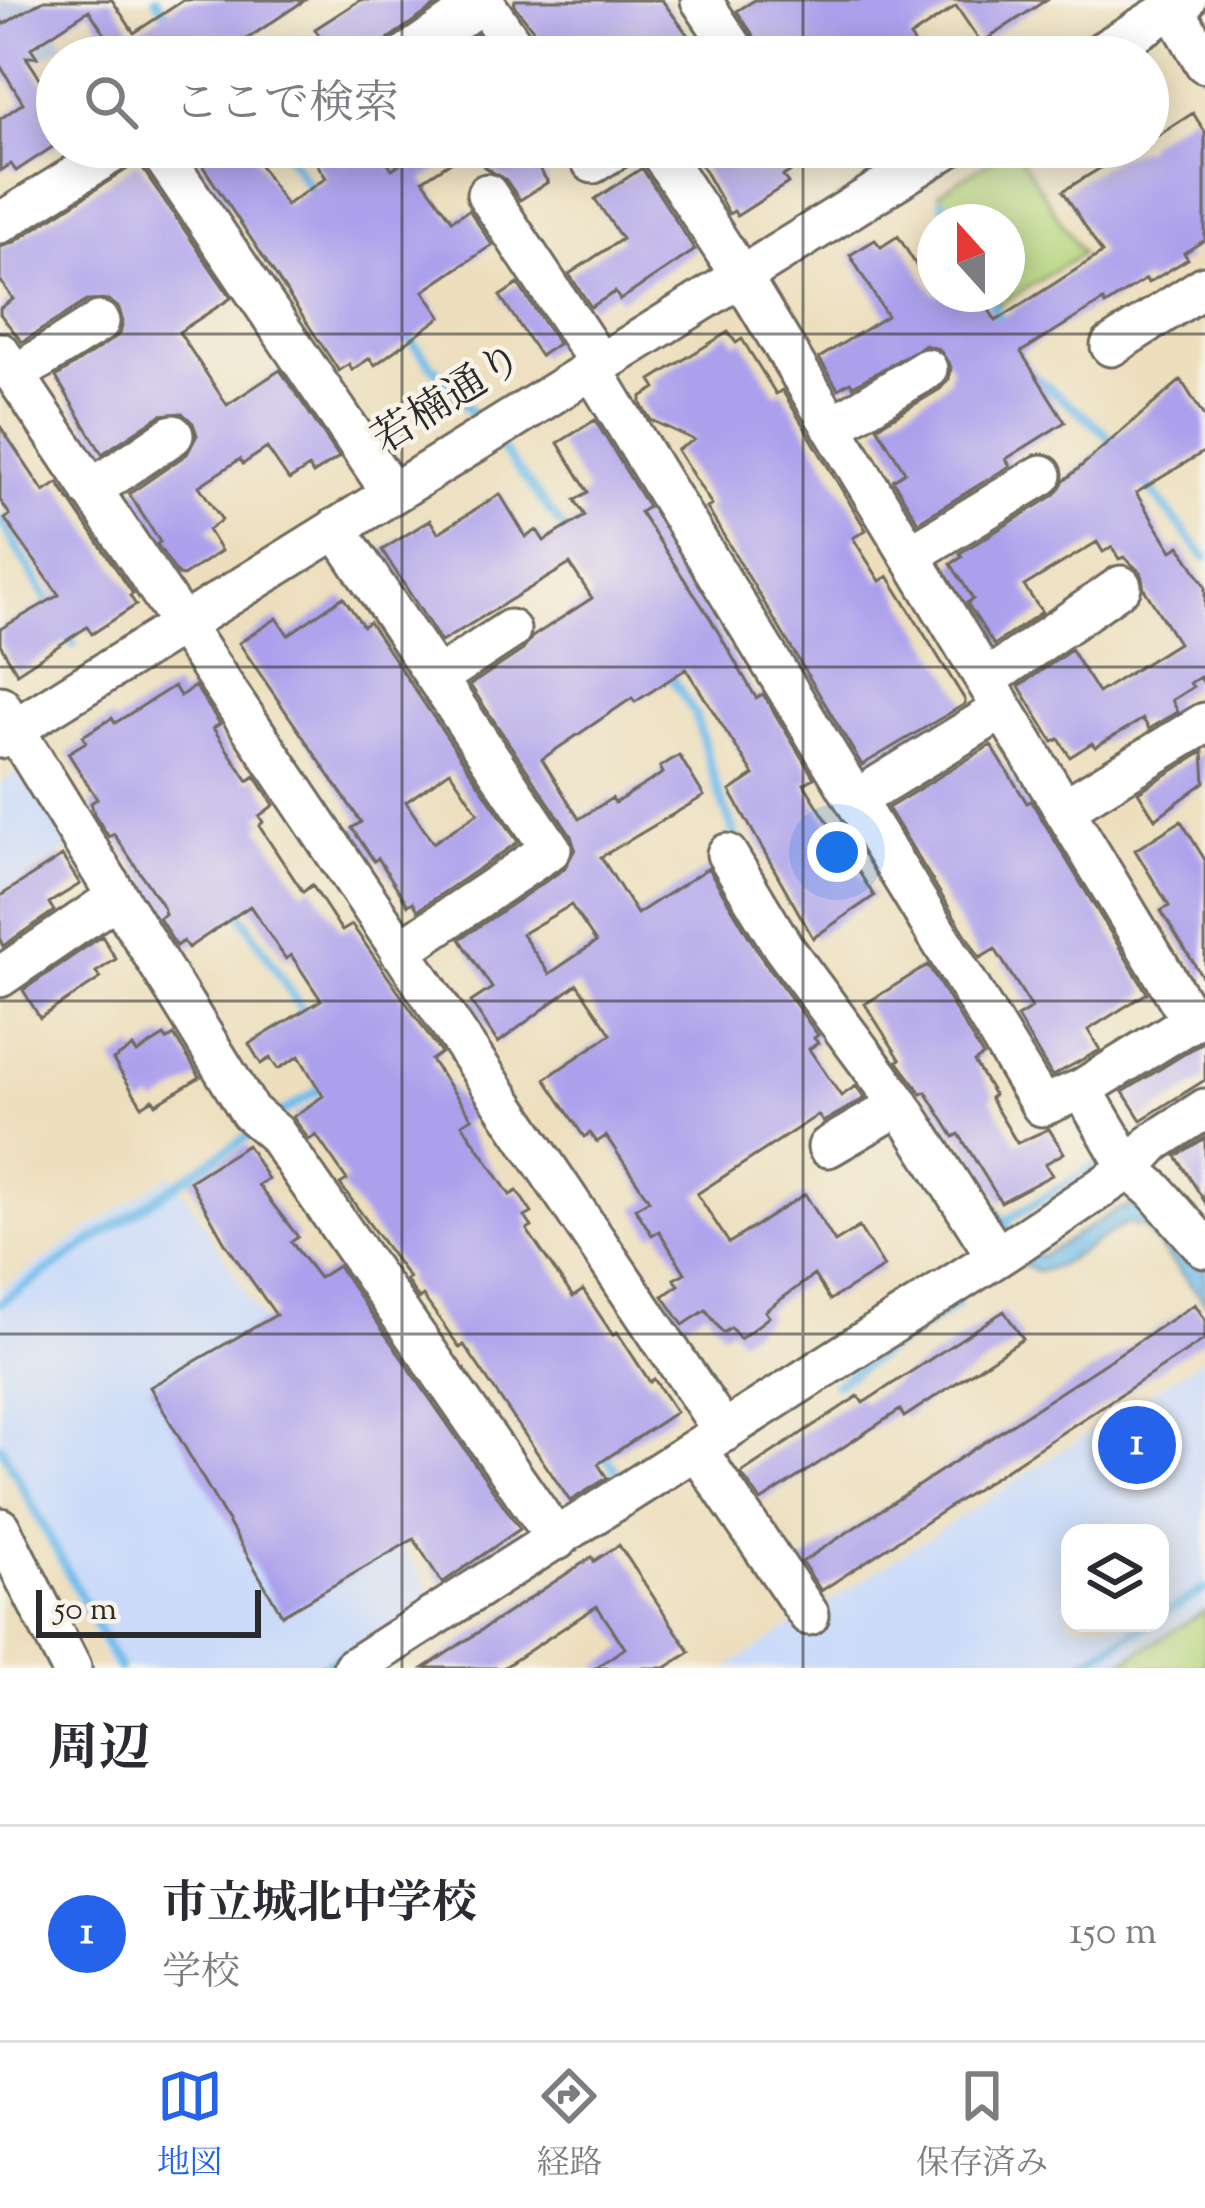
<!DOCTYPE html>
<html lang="ja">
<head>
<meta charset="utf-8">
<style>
  :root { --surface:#fff; --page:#f7f7f7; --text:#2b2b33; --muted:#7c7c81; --line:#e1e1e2; --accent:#2563eb }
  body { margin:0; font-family:"Sorts Mill Goudy","Noto Serif JP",serif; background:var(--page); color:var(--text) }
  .controls { position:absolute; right:36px; bottom:36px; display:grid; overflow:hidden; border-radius:24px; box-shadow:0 6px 30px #0003 }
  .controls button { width:108px; height:108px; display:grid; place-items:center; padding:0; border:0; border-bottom:3px solid var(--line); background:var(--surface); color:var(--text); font:60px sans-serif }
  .compass { position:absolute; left:917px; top:204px; width:108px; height:108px; border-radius:50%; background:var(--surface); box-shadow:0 6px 30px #0003; rotate:339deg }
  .scale { position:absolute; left:36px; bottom:30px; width:225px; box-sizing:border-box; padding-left:12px; border:6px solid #2b2b2b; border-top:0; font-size:33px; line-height:42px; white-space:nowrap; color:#2b2b2b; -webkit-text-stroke:9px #f7f3e8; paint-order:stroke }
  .you { position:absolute; left:837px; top:852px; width:42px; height:42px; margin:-30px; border:9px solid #fff; border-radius:50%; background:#1a73e8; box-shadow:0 0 0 18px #1a73e833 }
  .badge { display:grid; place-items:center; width:78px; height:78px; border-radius:50%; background:var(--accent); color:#fff; font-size:39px; font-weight:700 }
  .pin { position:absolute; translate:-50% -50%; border:6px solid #fff; box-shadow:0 3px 12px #0006 }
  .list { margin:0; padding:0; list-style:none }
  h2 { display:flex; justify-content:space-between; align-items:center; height:156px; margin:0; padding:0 48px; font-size:51px }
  h2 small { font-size:39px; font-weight:400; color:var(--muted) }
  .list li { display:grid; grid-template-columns:78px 1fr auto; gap:36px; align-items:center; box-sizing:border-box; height:216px; padding:0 48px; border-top:3px solid var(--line) }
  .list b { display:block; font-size:45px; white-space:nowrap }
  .list p { margin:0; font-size:39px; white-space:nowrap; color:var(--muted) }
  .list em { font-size:39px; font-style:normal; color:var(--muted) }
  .icon { flex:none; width:66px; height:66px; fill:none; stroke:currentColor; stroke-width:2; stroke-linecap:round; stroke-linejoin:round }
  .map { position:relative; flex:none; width:1205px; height:1668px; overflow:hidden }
  .search { position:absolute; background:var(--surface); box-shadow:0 6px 30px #0003; left:36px; right:36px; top:36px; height:132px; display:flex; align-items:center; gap:30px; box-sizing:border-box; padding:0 42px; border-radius:66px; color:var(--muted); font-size:45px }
  .sheet { height:372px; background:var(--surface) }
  nav { display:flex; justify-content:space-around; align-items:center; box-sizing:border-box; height:168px; border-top:3px solid var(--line); background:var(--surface); font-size:33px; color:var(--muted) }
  nav a { display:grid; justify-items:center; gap:6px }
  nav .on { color:var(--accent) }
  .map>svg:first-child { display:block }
  .built { fill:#cbdbf9; fill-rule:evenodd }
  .industrial { fill:#b7c5de }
  .green { fill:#b5d67d; stroke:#708054; stroke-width:3 }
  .water { fill:#73bdeb; stroke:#4f748b; stroke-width:3 }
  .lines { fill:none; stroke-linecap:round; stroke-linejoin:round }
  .stream { stroke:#73bdeb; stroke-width:9 }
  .building { fill:#aca0ec; fill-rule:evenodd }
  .minor-casing { stroke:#6f6a5e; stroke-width:45 }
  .minor { stroke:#fff; stroke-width:39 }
  .grid { fill:none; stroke:#2b2b2b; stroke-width:3; stroke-opacity:0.55 }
  .labels { text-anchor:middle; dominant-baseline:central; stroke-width:9; stroke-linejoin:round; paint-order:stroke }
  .street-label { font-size:42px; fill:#2b2b2b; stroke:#f7f3e8 }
</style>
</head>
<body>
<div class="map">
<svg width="1205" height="1668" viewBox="0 0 1205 1668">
  <rect width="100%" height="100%" fill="#f7f3e8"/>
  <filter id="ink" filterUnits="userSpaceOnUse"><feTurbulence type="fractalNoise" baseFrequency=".00833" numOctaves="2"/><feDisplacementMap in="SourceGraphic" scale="24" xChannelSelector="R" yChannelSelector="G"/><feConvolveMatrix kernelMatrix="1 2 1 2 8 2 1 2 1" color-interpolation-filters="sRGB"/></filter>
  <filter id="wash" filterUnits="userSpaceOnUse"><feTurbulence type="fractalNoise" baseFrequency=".004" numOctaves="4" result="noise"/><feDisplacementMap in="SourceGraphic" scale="48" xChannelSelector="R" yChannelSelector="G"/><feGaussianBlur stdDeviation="2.7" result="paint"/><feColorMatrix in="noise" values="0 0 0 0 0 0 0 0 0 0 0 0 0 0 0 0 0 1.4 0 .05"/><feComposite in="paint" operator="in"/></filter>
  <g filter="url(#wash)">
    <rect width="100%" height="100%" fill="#eddfbe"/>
    <!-- built -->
    <path class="built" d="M20 769 69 848 0 893V783Z
      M172 1173 435 1599 330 1668H111L0 1448V1289Z
      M1205 1357V1668H726L809 1615ZM1070 1533H1160V1623H1070Z"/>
    <!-- industrial -->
    <path class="industrial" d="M0 0H40L64 44 0 86Z"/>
    <!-- green -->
    <path class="green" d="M1013 147 1082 254 999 305 993 294H1007V222H955L939 193Z
      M1205 1611V1668H1113Z"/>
    <!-- water -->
    <path class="water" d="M1134 1205 1166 1221 1205 1267V1302L1143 1227 1125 1224 1058 1266 1037 1272 1017 1262 1034 1254 1042 1256 1117 1210Z"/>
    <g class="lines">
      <!-- stream -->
      <path class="stream" d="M156 0 170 20
        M283 147 314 195
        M942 201 952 222
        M988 294 1004 327
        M402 330 484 427
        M1030 373 1102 430 1117 448
        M495 440 569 536
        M1142 479 1205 557
        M0 519 52 608
        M64 627 74 645
        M667 671 695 714 717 788 740 848
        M236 906 307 1018
        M276 1117 327 1084
        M955 1156 1013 1234
        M1004 1222 1100 1163
        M0 1303 257 1130
        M836 1384 957 1305
        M0 1445 119 1668
        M600 1448 621 1478
        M1160 1616 1205 1589
        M322 1668 343 1655
        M1075 1668 1149 1623"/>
    </g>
    <g id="blocks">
      <!-- building -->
      <path class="building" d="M44 0H112L134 33 184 0H305L220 57H99L113 47 89 10 31 48 37 57H26L57 104V144L16 171 11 164 0 171V119L23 103 0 65V19L4 24Z
        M360 0H433L437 5 389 38 379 57H334L315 29Z
        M515 0H662L704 57H554L514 5Z
        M755 0H1046L981 43 956 6 910 37 923 57H763L759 44 737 11Z
        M477 35 491 57H445Z
        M1193 113 1205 132V240L1184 253 1188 259 1148 283 1146 279 1105 305 1103 301 1021 352 1065 422 1006 459 1010 466 918 522 893 480 905 472 877 427 940 389 949 379 951 367 939 349 925 345 853 386 850 382 838 389 819 358 887 316 850 255 875 240 881 247 898 236 934 294H979L996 321 1102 253 1063 191 1120 156 1148 147V142Z
        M190 147H248L286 205 326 178 315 161 335 147H377L392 169 426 147H474L423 180 452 220 469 210 492 245 424 291 441 317 375 365 370 358 352 370 349 364 339 371Z
        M513 147H524L548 182 520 200 506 180 484 167Z
        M691 147H830L783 176 788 183 737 216 734 211 729 214Z
        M138 162 231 298 179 332 227 405 280 370 339 457 313 474 309 467 289 480 267 448 243 464 240 459 199 486 222 520 208 530 221 551 183 576 178 575 157 544 160 542 129 494 187 454 197 435 193 423 182 413 161 415 102 454 56 377 120 334 123 322 119 308 109 300 87 301 22 342 0 314V308L13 299 0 280V247L13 243Z
        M642 168 695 250 620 300 615 292 591 307 569 274 622 239 595 199Z
        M518 284 558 344 540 356 500 296Z
        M728 332 736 343 742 339 776 394 782 390 866 530 853 538 880 581 888 576 965 700V704L862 765 707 508 712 505 677 450 694 440 651 420 641 404V397L656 388 651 380Z
        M1181 380 1205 418V451L1136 493 1172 551 1180 546 1205 586V685L1200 677 1190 683 1193 687 1172 700 1178 712 1149 729 1143 719 1095 747 1092 743 1070 757 1059 739 1053 742 1019 686 1071 650 1098 693 1178 643 1144 589 1141 573 1124 557 1119 559 1112 547 1103 552 1097 542 1024 586 1042 612 994 645 967 603 973 599 951 564 962 557 960 553 1055 495 1064 481Z
        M595 420 648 507 640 512 710 618 756 698 763 694 814 778 804 784 874 896 813 938 730 791 754 775 686 669 635 702 632 698 542 759 579 819 612 798 615 803 663 773 660 767 679 755 704 796 601 857 637 914 708 868 763 960 818 1035 814 1038 818 1043 809 1049 841 1096 856 1086 865 1098 823 1122 818 1115 697 1194 729 1243 805 1194 835 1242 859 1227 884 1267 830 1300 814 1275 765 1311 769 1317 740 1339 731 1328 723 1333 706 1310 683 1325 663 1296 679 1285 674 1279 685 1273 659 1231 652 1235 635 1208 649 1200 606 1136 597 1142 590 1133 584 1137 545 1079 611 1034 577 984 498 1043 471 1002 492 988 460 939 564 869 575 849 571 836 470 685 523 650 532 637 592 598 570 564 441 642 382 550 430 520 438 533 500 494 526 537 537 530 544 541 585 516 575 500 588 492 558 443ZM571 905 596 942 549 974 522 934Z
        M0 426 44 492 58 483 133 594 130 596 136 605 92 634 87 627 17 673 0 644V629L59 595 5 519 10 515 0 500Z
        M343 597 363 626 369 622 518 842 418 910 413 902 408 905 378 858 374 861 352 828 361 822 239 643 277 618 288 635ZM450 771 478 813 433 843 406 802Z
        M174 686 180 696 195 686 220 724 213 728 248 781 255 776 274 805 259 816 263 822 259 826 303 892 312 885 342 931 352 925 441 1053 431 1060 472 1118 462 1124 510 1195 517 1191 532 1213 525 1217 532 1227 527 1230 573 1297 583 1290 613 1335 617 1332 650 1382 654 1379 676 1412 598 1464 607 1478 570 1501 464 1345 460 1348 423 1296 419 1299 406 1280 409 1278 340 1184 347 1180 316 1135 309 1140 293 1117 323 1096 299 1056 278 1069 270 1058 261 1064 249 1044 321 1000 291 955 286 959 250 906 188 948 183 941 176 946 159 918 165 914 163 907 114 834 109 837 94 814 91 803 97 799 68 753 86 742 83 736 112 718 115 723Z
        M991 745 1027 803 1031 801 1147 993 1088 1030 1100 1050 1052 1076 1017 1017 1032 1008 995 949 980 958 888 808Z
        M1203 752 1205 782 1155 819 1138 792Z
        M1181 821 1205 860V981L1161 911 1169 906 1135 850Z
        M62 856 80 884 49 903 54 911 3 946 0 940V896Z
        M102 936 116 959 96 972 101 978 40 1018 23 990Z
        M928 965 983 1056 974 1062 994 1095 990 1098 1017 1143 1049 1129 1064 1153 1045 1164 1052 1175 1001 1202 959 1134 954 1137 926 1092 922 1094 897 1061 900 1059 865 1004Z
        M174 1035 200 1077 156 1104 153 1099 142 1106 113 1060 133 1047 137 1053 164 1036 167 1040Z
        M1205 1041V1080L1141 1120 1123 1092Z
        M1205 1138V1202L1176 1156Z
        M247 1145 268 1179 258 1185 298 1237 291 1242 319 1278 338 1266 520 1529 442 1583 414 1539 282 1615 150 1387 276 1315 225 1243 190 1181Z
        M1195 1304 1205 1320V1339L821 1591 802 1562Z
        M1004 1311 1023 1339 904 1417 900 1410 761 1501 741 1473 858 1396 863 1403Z
        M619 1545 690 1652 665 1668H595L625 1648 597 1606 503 1668H424L592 1557 594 1561Z"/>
    </g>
  </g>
  <g filter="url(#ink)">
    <use href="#blocks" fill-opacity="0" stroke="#6f6a5e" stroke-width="3"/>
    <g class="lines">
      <defs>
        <path id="minor" d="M482 0 521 57
          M701 0 739 57
          M1169 0 1205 63
          M403 57 483 2
          M1094 57 1186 0
          M157 147 392 493
          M582 147 593 163 619 147
          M657 147 741 276 1192 1021 1082 1089 1129 1169 1154 1190 1205 1248
          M487 194 600 364
          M0 223 121 147
          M1111 346 1205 286
          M0 353 724 1432
          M592 369 1042 1106 1082 1089
          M15 375 99 322
          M832 427 927 369
          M91 490 173 435
          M336 528 551 849 400 951
          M910 555 1042 475
          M437 678 510 630
          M986 680 1121 586
          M0 706 250 1112 275 1133 557 1540
          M0 738 949 147
          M855 800 1003 709
          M1064 809 1205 723
          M727 854 783 947 900 1105 997 1257
          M0 977 117 897
          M828 1147 900 1105
          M697 1450 809 1615
          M0 1528 71 1668
          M353 1668 1006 1251 1129 1169 1154 1142 1205 1109"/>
      </defs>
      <!-- minor casing -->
      <use href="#minor" class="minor-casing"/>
      <!-- minor -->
      <use href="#minor" class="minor"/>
    </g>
  </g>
  <!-- grid -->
  <path class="grid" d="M402 0V57M803 0V57M402 147V1668M803 147V1668M0 334H1205M0 667H1205M0 1001H1205M0 1334H1205"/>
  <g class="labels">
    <!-- street labels -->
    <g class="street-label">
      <text transform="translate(449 401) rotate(-32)">若楠通り</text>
    </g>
  </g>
</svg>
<div class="controls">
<button><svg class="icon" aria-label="layers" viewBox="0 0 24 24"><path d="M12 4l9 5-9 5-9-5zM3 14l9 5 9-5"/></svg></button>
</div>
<svg class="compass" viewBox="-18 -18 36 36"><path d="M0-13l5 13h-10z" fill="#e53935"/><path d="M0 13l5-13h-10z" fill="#7c7c81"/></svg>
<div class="scale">50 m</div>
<div class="you"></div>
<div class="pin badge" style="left:1137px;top:1445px">1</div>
<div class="search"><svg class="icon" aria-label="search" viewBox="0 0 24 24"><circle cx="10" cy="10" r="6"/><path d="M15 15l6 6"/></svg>ここで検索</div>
</div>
<section class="sheet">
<h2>周辺<small></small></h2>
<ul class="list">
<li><span class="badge">1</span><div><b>市立城北中学校</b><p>学校</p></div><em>150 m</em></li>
</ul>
</section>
<nav>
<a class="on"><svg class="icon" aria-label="map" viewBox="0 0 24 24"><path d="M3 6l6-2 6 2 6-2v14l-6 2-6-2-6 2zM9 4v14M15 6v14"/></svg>地図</a>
<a><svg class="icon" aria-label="directions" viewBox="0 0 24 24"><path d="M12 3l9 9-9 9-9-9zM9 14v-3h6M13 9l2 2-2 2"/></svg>経路</a>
<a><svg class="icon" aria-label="saved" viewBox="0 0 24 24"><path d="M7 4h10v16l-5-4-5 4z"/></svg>保存済み</a>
</nav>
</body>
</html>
